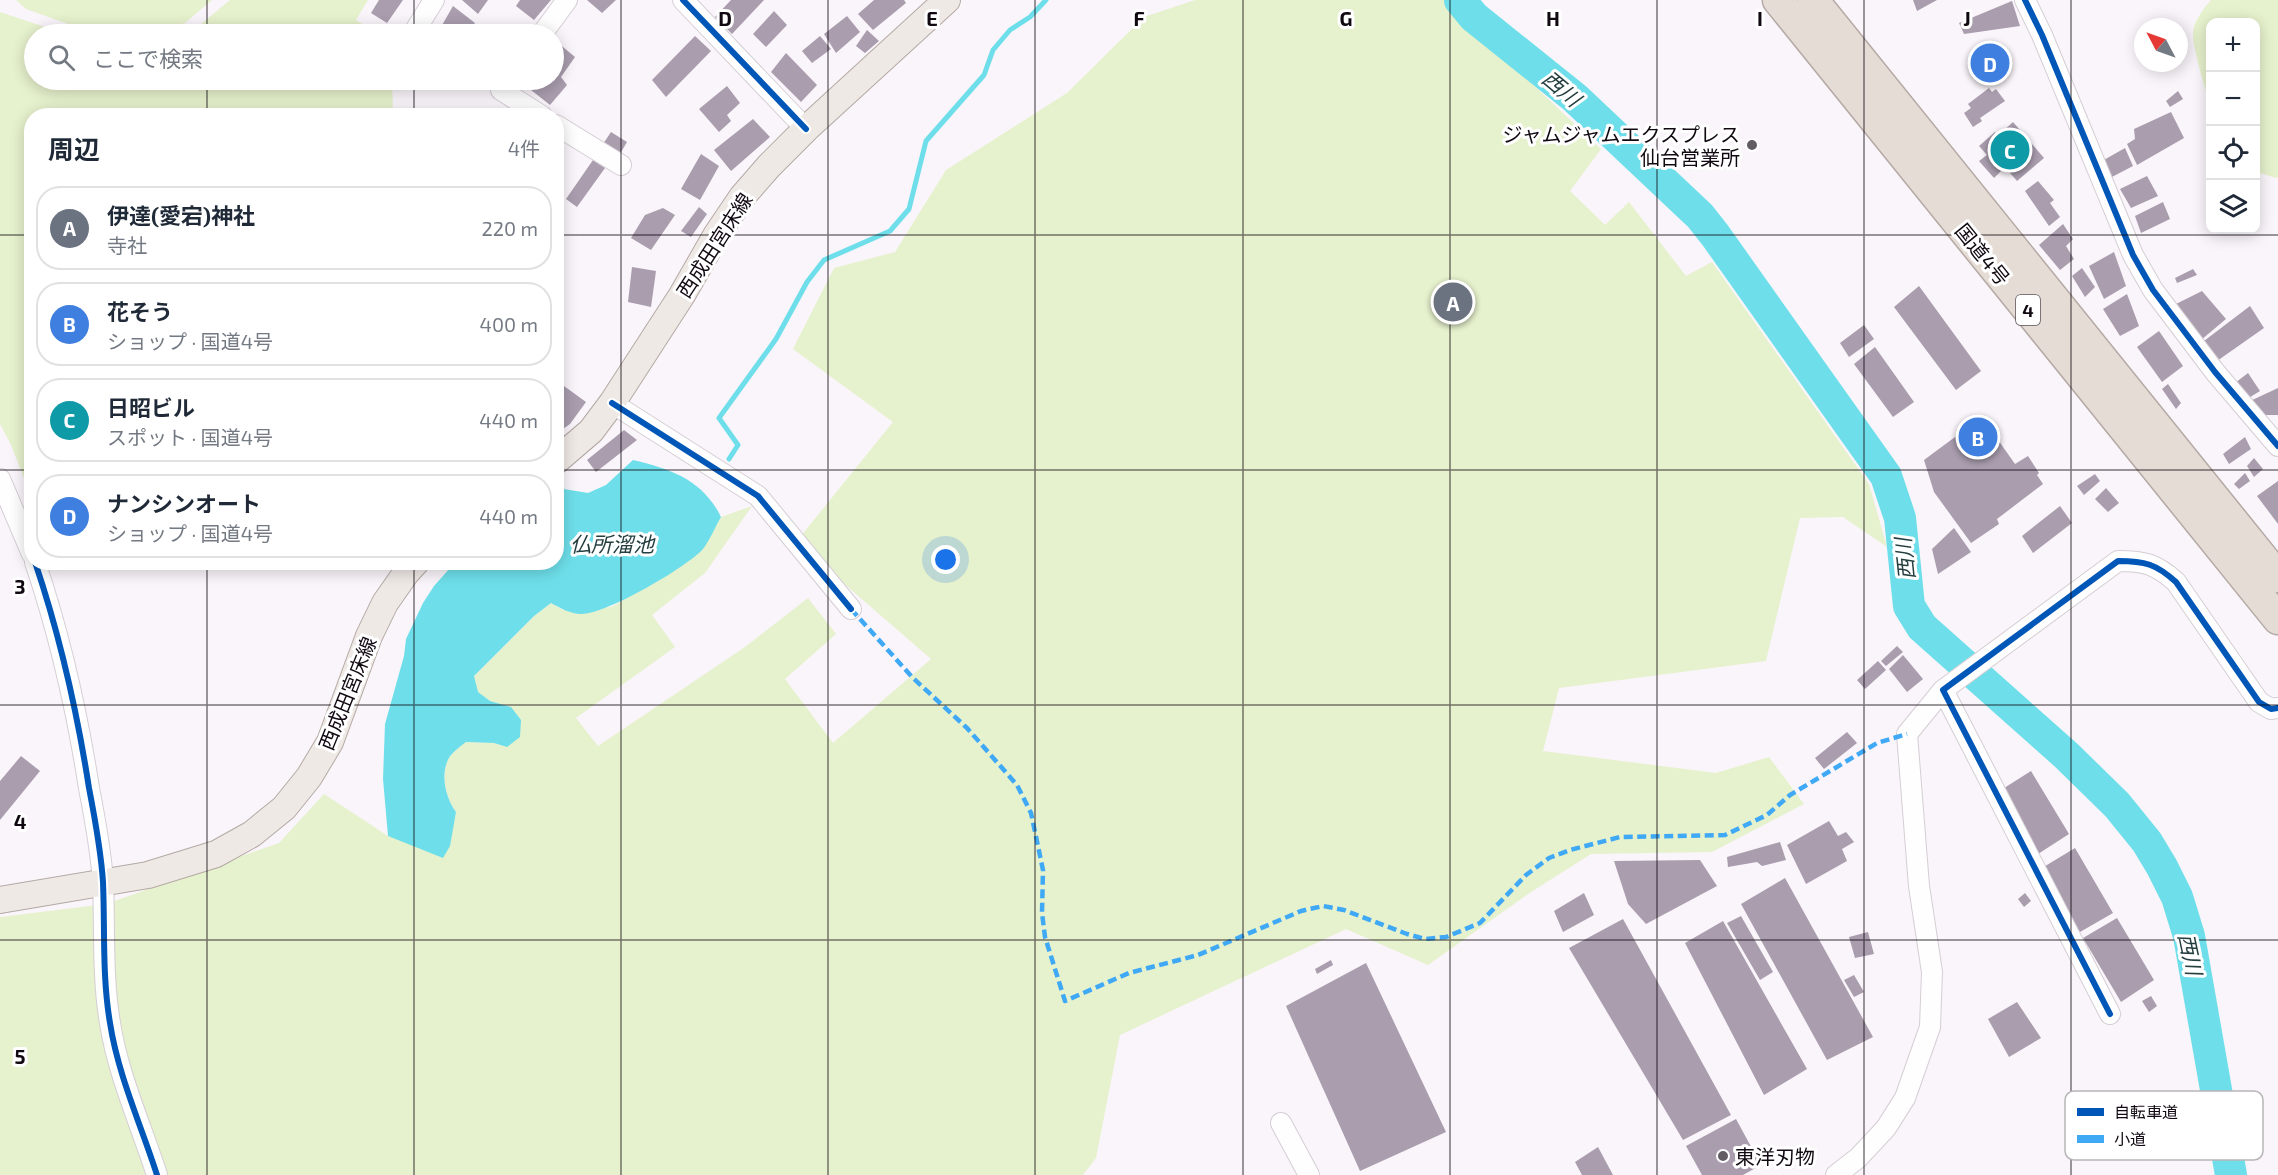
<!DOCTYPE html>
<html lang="ja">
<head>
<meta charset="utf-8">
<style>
  :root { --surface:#fff; --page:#f6f6f7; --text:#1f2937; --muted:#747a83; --line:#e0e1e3; --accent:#ea580c }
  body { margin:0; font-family:"Exo 2","Noto Sans JP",sans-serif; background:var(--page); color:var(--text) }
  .controls { position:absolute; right:18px; top:18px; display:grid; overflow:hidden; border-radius:12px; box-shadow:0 3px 15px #0003 }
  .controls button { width:54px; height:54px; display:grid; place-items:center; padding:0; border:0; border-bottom:2px solid var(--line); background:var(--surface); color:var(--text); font:30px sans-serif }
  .compass { position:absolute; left:2134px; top:18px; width:54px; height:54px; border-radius:50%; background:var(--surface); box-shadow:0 3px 15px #0003; rotate:311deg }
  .you { position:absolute; left:946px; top:560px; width:21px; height:21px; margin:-15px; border:4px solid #fff; border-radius:50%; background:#1a73e8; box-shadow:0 0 0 9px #1a73e833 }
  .badge { display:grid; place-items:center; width:39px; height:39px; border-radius:50%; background:var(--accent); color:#fff; font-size:20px; font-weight:700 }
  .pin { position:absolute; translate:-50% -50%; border:3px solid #fff; box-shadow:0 2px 6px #0006 }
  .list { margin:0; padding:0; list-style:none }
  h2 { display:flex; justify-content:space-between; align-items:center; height:78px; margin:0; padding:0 24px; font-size:26px }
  h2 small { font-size:20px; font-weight:400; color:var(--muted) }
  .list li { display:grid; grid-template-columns:39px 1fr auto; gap:18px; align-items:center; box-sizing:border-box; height:84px; margin:0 12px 12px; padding:0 12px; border:2px solid var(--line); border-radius:24px }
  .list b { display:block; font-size:22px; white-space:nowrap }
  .list p { margin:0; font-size:20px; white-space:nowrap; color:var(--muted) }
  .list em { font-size:20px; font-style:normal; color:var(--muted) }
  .icon { flex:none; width:33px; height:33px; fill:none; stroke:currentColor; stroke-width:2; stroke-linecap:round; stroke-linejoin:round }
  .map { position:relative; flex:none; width:2278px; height:1175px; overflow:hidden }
  .search { position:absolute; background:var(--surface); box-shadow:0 3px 15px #0003; left:24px; top:24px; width:540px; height:66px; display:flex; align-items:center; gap:15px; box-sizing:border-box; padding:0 21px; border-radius:33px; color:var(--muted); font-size:22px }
  .panel { position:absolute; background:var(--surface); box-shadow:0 3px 15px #0003; left:24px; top:108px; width:540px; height:462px; border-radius:24px }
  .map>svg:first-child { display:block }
  .green { fill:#e6f1cd }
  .water { fill:#6edfea }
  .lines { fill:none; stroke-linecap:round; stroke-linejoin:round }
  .stream { stroke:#6edfea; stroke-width:5 }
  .river { stroke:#6edfea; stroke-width:32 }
  .building { fill:#a99dae }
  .minor-casing { stroke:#d5ced5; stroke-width:22 }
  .major-casing { stroke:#b4a9a4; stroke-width:28 }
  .highway-casing { stroke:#b4a9a4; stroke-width:33 }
  .minor { stroke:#fefefe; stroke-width:20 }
  .major { stroke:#efe9e6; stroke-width:26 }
  .highway { stroke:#e5dcd5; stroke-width:30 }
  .quiet { stroke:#3fa9f5; stroke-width:4.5; stroke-dasharray:9 4.5; stroke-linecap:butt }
  .cycleway-casing { stroke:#fff; stroke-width:10 }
  .cycleway { stroke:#0057b8; stroke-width:6 }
  .grid { fill:none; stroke:#110911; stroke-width:1.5; stroke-opacity:0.55 }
  .poi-dot { fill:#635c63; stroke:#fff; stroke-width:2 }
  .labels { text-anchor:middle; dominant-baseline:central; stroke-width:6; stroke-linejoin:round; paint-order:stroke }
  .shield { fill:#fff; stroke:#585358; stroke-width:1.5 }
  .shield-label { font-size:18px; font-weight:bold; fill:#110911 }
  .poi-label { font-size:20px; fill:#110911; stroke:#fff; text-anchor:end }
  .street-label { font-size:20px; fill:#110911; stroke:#fff }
  .water-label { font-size:21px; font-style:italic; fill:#253e40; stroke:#fff }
  .key { fill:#fff; stroke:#b8b5b8; stroke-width:1.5 }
  .key-label { font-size:16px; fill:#110911 }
  .grid-label { font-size:20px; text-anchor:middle; font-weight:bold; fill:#110911; stroke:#fff; stroke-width:6; stroke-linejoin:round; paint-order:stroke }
</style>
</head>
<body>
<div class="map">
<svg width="2278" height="1175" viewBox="0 0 2278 1175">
  <rect width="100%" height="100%" fill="#faf5fa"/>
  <!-- green -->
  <path class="green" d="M16 0H212L185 23 149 34H96L26 9Z
    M230 0H368L356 20 378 34H189Z
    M1195 0H1444L1601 149 1570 191 1605 225 1629 202 1686 276 1712 262 1869 484 1887 547 1843 517 1800 518 1766 661 1559 688 1543 751 1716 773 1769 757 1804 804 1712 852 1591 854 1528 894 1428 965 1346 929 1120 1035 1096 1158 1083 1175H0V917L106 904 279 843 324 794 388 836 453 825 456 812C445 797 439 771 451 755 455 750 461 746 466 742L494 743 507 747 511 707 490 701 477 692 474 676 534 616 551 603 563 610 611 607 661 579 702 550 721 517 752 506 705 573 652 615 675 647 576 718 598 746 745 647 808 598 836 634 785 679 833 743 931 659 796 542 893 422 793 349 834 268 895 252 946 170 1067 93 1144 17Z
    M2211 0H2278V177L2276 178 2260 173 2256 169V22H2210V102C2205 91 2192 44 2193 33 2194 21 2203 9 2211 0Z
    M0 12 66 34H34V80H392L393 115 32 116 31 496 11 445 0 424Z"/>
  <!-- water -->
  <path class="water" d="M633 460C671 469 703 480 721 517 715 527 710 540 703 549 687 567 605 615 581 614 571 614 560 608 551 603L534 616 474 676 478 692 490 701 511 707 521 720 520 737 507 747 494 743 466 742C461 746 455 750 451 755 439 771 445 797 456 812L450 846 443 858 388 836 383 779 385 724 404 656 406 639 423 603 434 586 450 568 459 563 556 562 557 495 564 489 588 493 606 485Z"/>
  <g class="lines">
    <!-- stream -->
    <path class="stream" d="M729 459 738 445 719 418 776 339 807 282 824 260 890 231 909 209 926 141 984 75 993 50 1010 30 1030 17 1046 0"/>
    <!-- river -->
    <path class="river" d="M1460 0 1474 17 1575 98 1700 216 1715 235 1886 476 1900 518 1909 606 1922 627 2067 756 2117 805 2147 842 2162 867 2177 897 2189 936 2231 1175"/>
  </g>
  <!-- building -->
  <path class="building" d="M379 0H403L387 23 371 13Z
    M462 0H488L478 14Z
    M520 0H551L534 20 516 6Z
    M587 0H616L602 13Z
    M731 0H764L732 34 715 17Z
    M874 0H904L906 3 873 30 858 14Z
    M1913 0H1937L1917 11Z
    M2012 1 2020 26 1964 34 1959 23Z
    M453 6 475 23 467 34H437Z
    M774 11 787 25 766 47 753 34Z
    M847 16 860 32 836 53 824 34Z
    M867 30 879 41 865 53 856 46Z
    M695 36 711 51 666 97 652 80Z
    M820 36 831 49 812 63 802 51Z
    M557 42 575 57 561 77 567 85 550 105 526 86 531 80H554V47Z
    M786 53 817 85 801 102 771 72Z
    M727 86 740 103 727 115 731 121 719 132 699 109Z
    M1989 88 1992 92 1996 89 2005 101 1980 118 1982 121 1973 127 1964 113 1971 108 1968 104Z
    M2178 91 2183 99 2170 107 2166 101Z
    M2171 112 2184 138 2137 165 2127 144 2135 139 2134 129Z
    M753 119 770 137 731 171 714 150Z
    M2013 122 2044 158 2017 181 2005 167 1994 178 1979 161 1987 155 1979 146 1995 132 1998 136Z
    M611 132 627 142 617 159 601 147Z
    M2125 148 2133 166 2110 178 2102 161Z
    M701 154 719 166 700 200 681 189Z
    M593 160 605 168 577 207 566 199Z
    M2147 176 2158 196 2131 208 2120 189Z
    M2038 181 2054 200 2050 203 2060 217 2049 226 2025 191Z
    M2163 202 2170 219 2141 233 2135 216Z
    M699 207 707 214 691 237 681 231Z
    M663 208 675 215 651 250 631 238 645 215Z
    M2063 224 2073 239 2066 246 2074 259 2060 270 2039 245Z
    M2114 252 2126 286 2104 299 2089 266Z
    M632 267 656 271 651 307 628 302Z
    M2082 268 2095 287 2085 297 2072 276Z
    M2193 269 2197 275 2177 283 2175 278Z
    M1919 286 1981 371 1956 390 1894 307Z
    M2202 291 2226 319 2201 340 2176 304Z
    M2127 294 2139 326 2120 336 2103 309Z
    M2250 306 2264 328 2217 361 2204 341Z
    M1864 325 1874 339 1849 357 1840 343Z
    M2159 331 2183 366 2162 382 2137 347Z
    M1875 347 1914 402 1893 417 1854 364Z
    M2248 373 2260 391 2247 399 2235 383Z
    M2168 384 2181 403 2176 409 2162 389Z
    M564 386 586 402 570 424 556 434V393Z
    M2278 388V415H2259L2248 402Z
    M1982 417 2015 464 2028 456 2039 473 2037 475 2043 484 1997 519 1999 524 1971 543 1934 492 1924 460Z
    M624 430 637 440 596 472 587 460Z
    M2245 437 2251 449 2229 464 2223 454Z
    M2254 458 2263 469 2254 477 2247 466Z
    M2245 473 2250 481 2239 489 2234 484Z
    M2095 474 2100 481 2084 495 2077 486Z
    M2278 481V524L2257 496Z
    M2106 488 2119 503 2108 512 2095 499Z
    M2060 506 2072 523 2033 553 2022 536Z
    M1954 528 1971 552 1938 574 1932 549Z
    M1897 646 1903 652 1886 666 1881 661Z
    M1903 655 1923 679 1907 692 1889 669Z
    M1878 661 1886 670 1865 689 1857 680Z
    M1847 732 1857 743 1824 769 1815 758Z
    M21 756 40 771 0 820V781Z
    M2031 771 2069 834 2038 854 2001 790Z
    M1829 821 1838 836 1846 832 1854 842 1842 849 1847 861 1806 884 1787 845Z
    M1780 842 1786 860 1762 866 1757 862 1728 867 1727 857Z
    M2075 848 2113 913 2080 932 2042 868Z
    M1700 860 1717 886 1646 924 1628 904 1614 861Z
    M1785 878 1873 1037 1827 1060 1741 904Z
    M1584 893 1594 915 1563 932 1554 911Z
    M2025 893 2031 901 2024 907 2018 899Z
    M1741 916 1773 972 1760 980 1727 923Z
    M2117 918 2154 980 2121 1002 2083 938Z
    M1623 919 1731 1115 1683 1140 1569 948Z
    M1723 921 1807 1069 1764 1095 1685 943Z
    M1868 932 1874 954 1855 958 1849 937Z
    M1331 960 1333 965 1317 974 1315 969Z
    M1366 963 1446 1132 1360 1171 1286 1006Z
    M1854 975 1864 992 1854 997 1844 980Z
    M2151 996 2157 1006 2149 1012 2142 1001Z
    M2017 1002 2041 1038 2009 1057 1988 1019Z
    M1736 1119 1761 1165 1743 1175H1702L1686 1146Z
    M1598 1147 1613 1175H1582L1575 1162Z"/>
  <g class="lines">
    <defs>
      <path id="minor" d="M683 0 806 129
        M2025 0 2042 35 2133 255 2153 290 2215 372 2278 446
        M416 29 434 0
        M542 34 567 0
        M508 80 501 90 542 116
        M556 125 621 165
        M612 403 758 496 851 609
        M0 479 32 554
        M35 562C60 636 77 711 89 788 95 819 101 851 103 882 105 929 102 976 110 1023 118 1075 141 1125 157 1175
        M1943 690 2110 1014
        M1281 1123 1309 1175
        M1836 1175 1858 1158 1886 1128 1905 1098 1930 1027 1932 972 1919 886 1907 734 1943 690 2118 561C2145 561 2156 564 2176 582L2259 702 2271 709 2278 708"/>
      <path id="major" d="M556 461 591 431 612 403 682 295 717 234 742 197 769 166 806 129 947 0
        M0 900 148 875 216 854 252 834 284 808 309 777 330 742 369 636 385 603 406 573 416 562"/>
      <path id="highway" d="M1778 0 2278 619
        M1813 0 2278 577"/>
    </defs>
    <!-- minor casing -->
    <use href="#minor" class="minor-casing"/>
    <!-- major casing -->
    <use href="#major" class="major-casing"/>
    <!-- highway casing -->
    <use href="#highway" class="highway-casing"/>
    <!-- minor -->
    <use href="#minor" class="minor"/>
    <!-- major -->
    <use href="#major" class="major"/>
    <!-- highway -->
    <use href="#highway" class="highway"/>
    <!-- quiet -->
    <path class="quiet" d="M851 609 913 678 967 728 1017 785 1031 813 1043 870 1042 913 1045 937 1065 1001 1129 973 1198 955 1301 911 1323 906 1344 910 1407 934 1425 939 1446 937 1480 923 1526 875 1549 858 1570 850 1620 837 1725 835 1767 815 1790 795 1877 743 1907 734"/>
    <defs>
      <path id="cycleway" d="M683 0 806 129
        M2025 0 2042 35 2133 255 2153 290 2215 372 2278 446
        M612 403 758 496 851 609
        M35 562C60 636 77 711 89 788 95 819 101 851 103 882 105 929 102 976 110 1023 118 1075 141 1125 157 1175
        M2110 1014 1943 690 2118 561C2145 561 2156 564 2176 582L2259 702 2271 709 2278 708"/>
    </defs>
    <!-- cycleway casing -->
    <use href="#cycleway" class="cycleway-casing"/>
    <!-- cycleway -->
    <use href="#cycleway" class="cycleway"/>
  </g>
  <!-- grid -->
  <path class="grid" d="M207 0V34M414 0V34M621 0V1175M828 0V1175M1035 0V1175M1243 0V1175M1450 0V1175M1657 0V1175M1864 0V1175M2071 0V1175M207 80V116M414 80V116M0 235H32M556 235H2278M0 470H32M556 470H2278M207 562V1175M414 562V1175M0 705H2278M0 940H2278"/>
  <!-- markers -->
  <g class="poi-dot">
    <circle cx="1752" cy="145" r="6"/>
    <circle cx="1723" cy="1156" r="6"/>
  </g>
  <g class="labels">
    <!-- shield labels -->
    <rect class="shield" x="2016" y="295" width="24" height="30" rx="4.5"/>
    <g class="shield-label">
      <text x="2028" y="310">4</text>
    </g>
    <!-- poi labels -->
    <g class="poi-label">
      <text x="1740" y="134">ジャムジャムエクスプレス<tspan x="1740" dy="23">仙台営業所</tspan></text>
      <text x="1735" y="1156" text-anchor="start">東洋刃物</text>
    </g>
    <!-- street labels -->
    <g class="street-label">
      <text transform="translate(714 245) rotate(-57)">西成田宮床線</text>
      <text transform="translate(1983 254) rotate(51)">国道4号</text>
      <text transform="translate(347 693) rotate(-68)">西成田宮床線</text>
    </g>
    <!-- water labels -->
    <g class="water-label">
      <text transform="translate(1562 88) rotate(40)">西川</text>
      <text x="612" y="543">仏所溜池</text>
      <text transform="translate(1904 559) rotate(-96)">西川</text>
      <text transform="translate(2191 954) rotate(78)">西川</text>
    </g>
  </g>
  <!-- legend -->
  <rect x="2065" y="1091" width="198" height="69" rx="9" class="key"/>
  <rect x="2077" y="1108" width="27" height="8" fill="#0057b8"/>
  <rect x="2077" y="1135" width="27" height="8" fill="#3fa9f5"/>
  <g class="key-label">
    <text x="2114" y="1118">自転車道</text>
    <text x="2114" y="1145">小道</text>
  </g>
  <g class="grid-label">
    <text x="725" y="26">D</text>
    <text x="932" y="26">E</text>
    <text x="1139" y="26">F</text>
    <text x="1346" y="26">G</text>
    <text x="1553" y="26">H</text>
    <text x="1760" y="26">I</text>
    <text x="1967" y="26">J</text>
    <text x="20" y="594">3</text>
    <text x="20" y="829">4</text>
    <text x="20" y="1064">5</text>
  </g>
</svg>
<div class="controls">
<button>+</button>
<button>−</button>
<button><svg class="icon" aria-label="locate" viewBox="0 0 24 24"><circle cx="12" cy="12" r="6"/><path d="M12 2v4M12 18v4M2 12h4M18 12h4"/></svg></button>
<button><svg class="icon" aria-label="layers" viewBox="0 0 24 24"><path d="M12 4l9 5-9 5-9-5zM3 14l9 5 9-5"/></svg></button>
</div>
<svg class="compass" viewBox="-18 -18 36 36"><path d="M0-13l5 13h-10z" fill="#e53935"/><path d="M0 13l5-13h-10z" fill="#747a83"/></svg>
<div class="you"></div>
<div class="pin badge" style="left:1453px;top:302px;background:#6b7280">A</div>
<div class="pin badge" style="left:1978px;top:437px;background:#3f7fe0">B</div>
<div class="pin badge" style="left:2010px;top:150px;background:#0f9aa8">C</div>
<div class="pin badge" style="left:1990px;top:63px;background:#3f7fe0">D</div>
<div class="search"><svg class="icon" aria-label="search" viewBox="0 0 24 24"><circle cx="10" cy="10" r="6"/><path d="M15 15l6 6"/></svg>ここで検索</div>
<section class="panel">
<h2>周辺<small>4件</small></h2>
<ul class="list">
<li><span class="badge" style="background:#6b7280">A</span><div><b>伊達(愛宕)神社</b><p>寺社</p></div><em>220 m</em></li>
<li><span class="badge" style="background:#3f7fe0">B</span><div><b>花そう</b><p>ショップ · 国道4号</p></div><em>400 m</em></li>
<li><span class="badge" style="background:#0f9aa8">C</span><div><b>日昭ビル</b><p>スポット · 国道4号</p></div><em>440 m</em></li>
<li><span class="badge" style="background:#3f7fe0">D</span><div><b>ナンシンオート</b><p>ショップ · 国道4号</p></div><em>440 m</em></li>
</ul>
</section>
</div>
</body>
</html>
